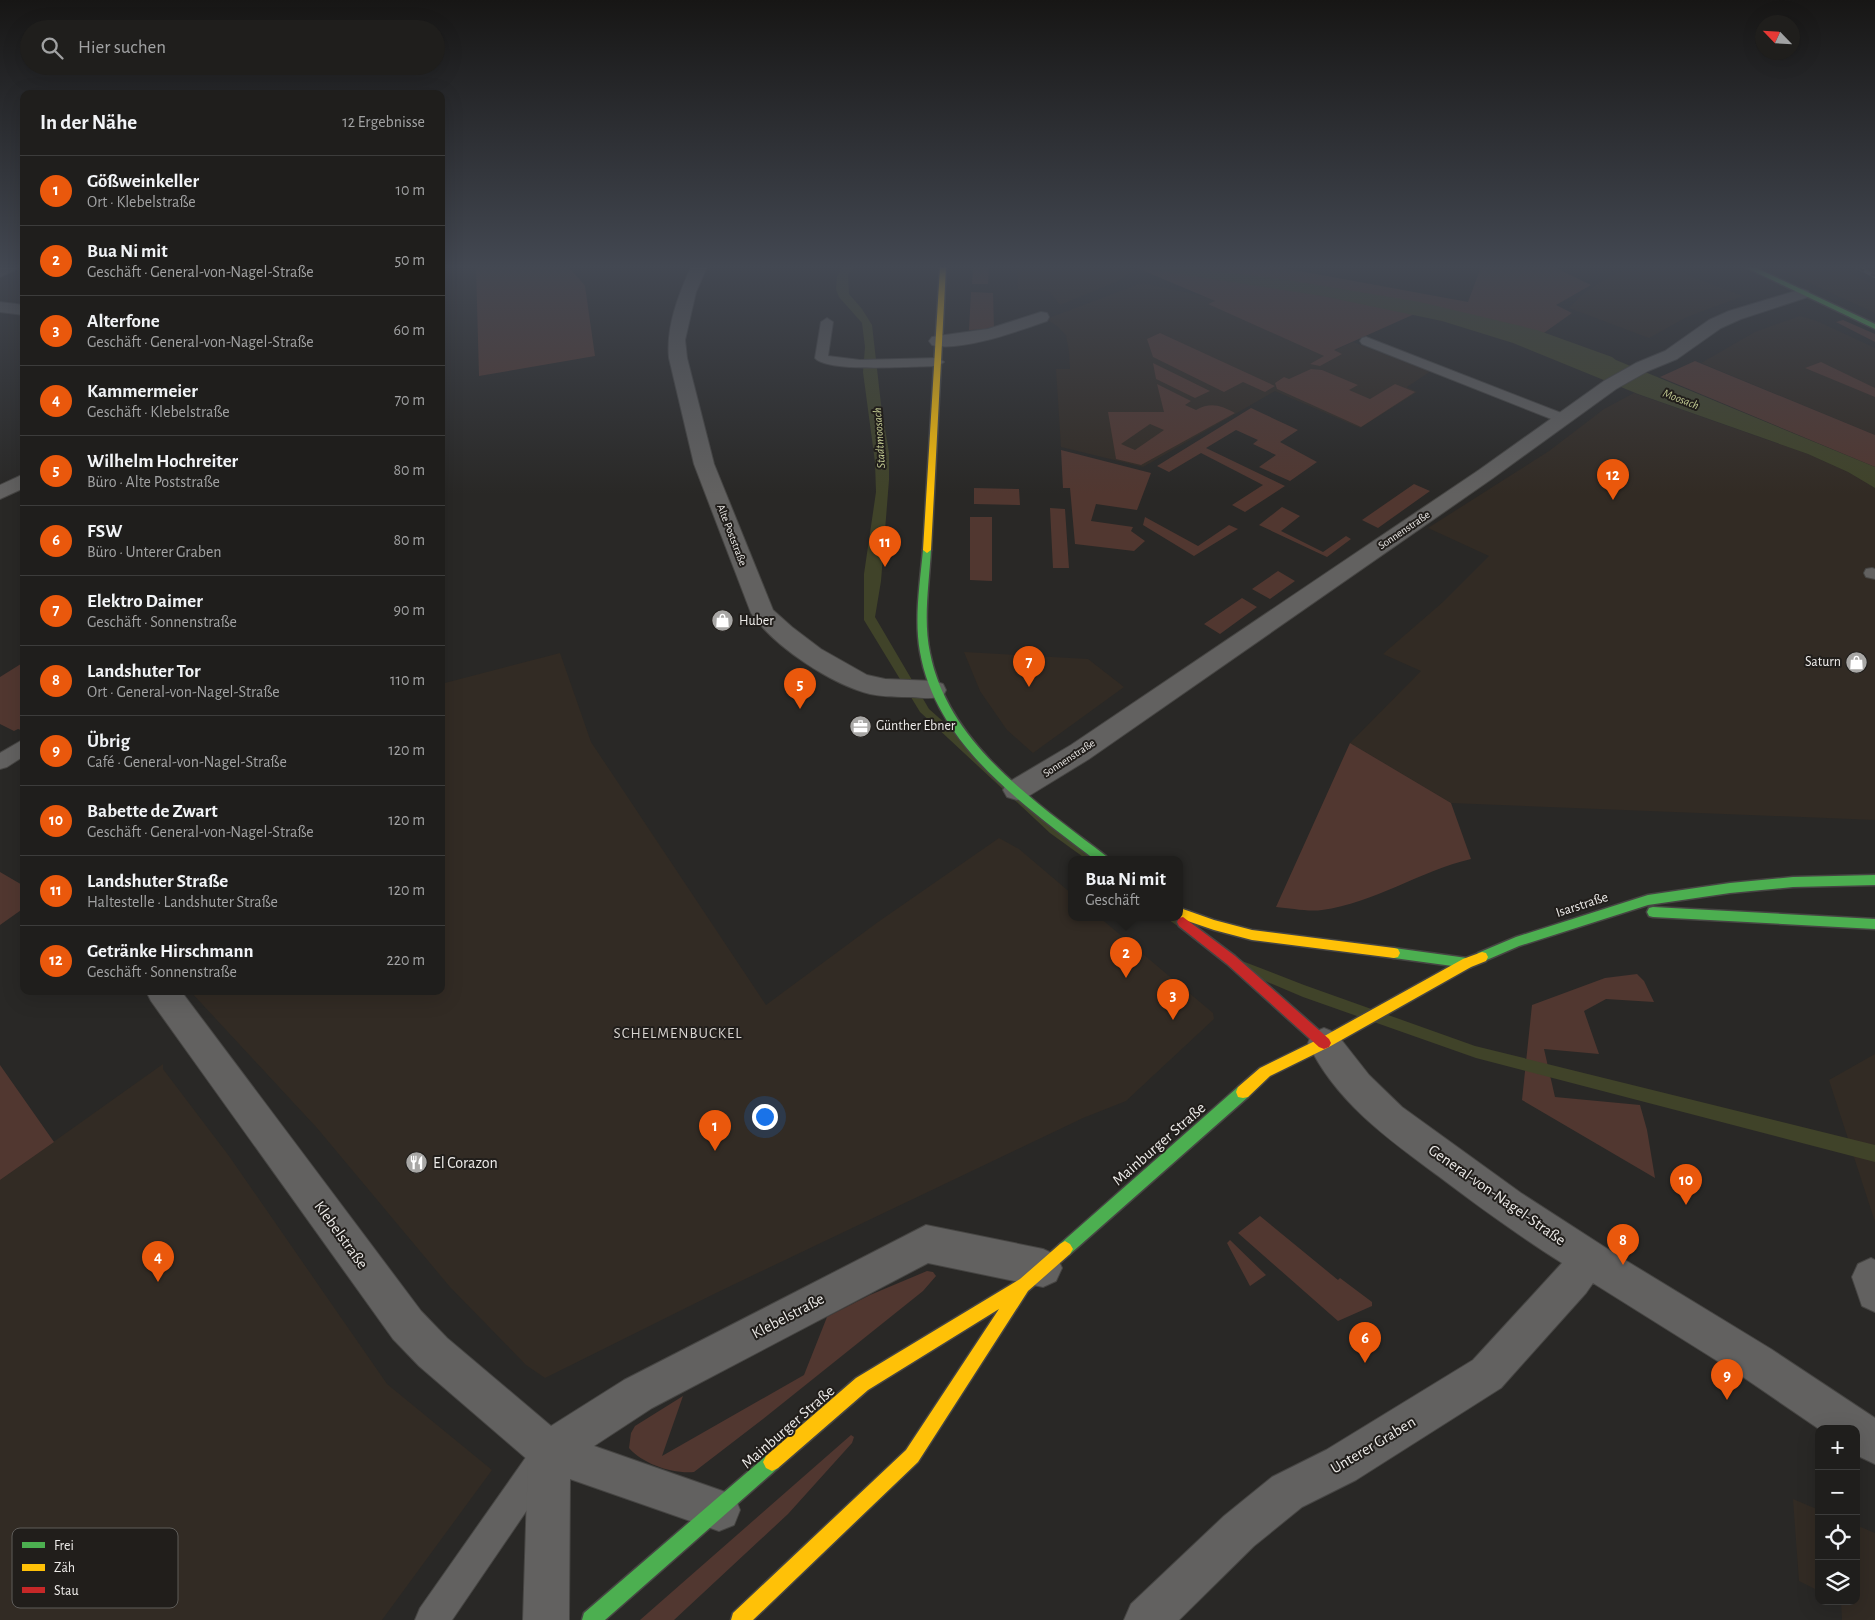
<!DOCTYPE html>
<html lang="de">
<head>
<meta charset="utf-8">
<style>
  :root { --surface:#1f1e1c; --page:#2c2b29; --text:#f1f3f6; --muted:#a1a2a3; --line:#3c3c3b; --accent:#ea580c }
  body { margin:0; font-family:"Alegreya Sans",sans-serif; background:var(--page); color:var(--text) }
  .controls { position:absolute; right:15px; bottom:15px; display:grid; overflow:hidden; border-radius:10px; box-shadow:0 5px 20px #0002 }
  .controls button { width:45px; height:45px; display:grid; place-items:center; padding:0; border:0; border-bottom:1px solid var(--line); background:var(--surface); color:var(--text); font:25px sans-serif }
  .compass { position:absolute; left:1755px; top:15px; width:45px; height:45px; border-radius:50%; background:var(--surface); box-shadow:0 5px 20px #0002; rotate:295deg }
  .you { position:absolute; left:764px; top:1116px; width:18px; height:18px; margin:-12px; border:4px solid #fff; border-radius:50%; background:#1a73e8; box-shadow:0 0 0 8px #1a73e833 }
  .badge { display:grid; place-items:center; width:32px; height:32px; border-radius:50%; background:var(--accent); color:#fff; font-size:16px; font-weight:700 }
  .pin { position:absolute; translate:-50% -41px; filter:drop-shadow(0 1px 2px #0008) }
  .pin::after { content:''; position:absolute; top:26px; width:18px; height:15px; background:inherit; clip-path:polygon(0 0,100% 0,50% 100%) }
  .popup { position:absolute; left:1068px; top:856px; width:115px; height:65px; box-sizing:border-box; display:grid; place-content:center; border-radius:10px; background:var(--surface); filter:drop-shadow(0 1px 4px #0005); font-size:16px; white-space:nowrap; color:var(--muted) }
  .popup b { font-size:19px; color:var(--text) }
  .popup::after { content:''; position:absolute; left:50%; top:100%; margin-left:-10px; border:10px solid transparent; border-top-color:var(--surface) }
  .list { margin:0; padding:0; list-style:none }
  h2 { display:flex; justify-content:space-between; align-items:center; height:65px; margin:0; padding:0 20px; font-size:21px }
  h2 small { font-size:16px; font-weight:400; color:var(--muted) }
  .list li { display:grid; grid-template-columns:32px 1fr auto; gap:15px; align-items:center; box-sizing:border-box; height:70px; padding:0 20px; border-top:1px solid var(--line) }
  .list b { display:block; font-size:19px; white-space:nowrap }
  .list p { margin:0; font-size:16px; white-space:nowrap; color:var(--muted) }
  .list em { font-size:16px; font-style:normal; color:var(--muted) }
  .icon { flex:none; width:28px; height:28px; fill:none; stroke:currentColor; stroke-width:2; stroke-linecap:round; stroke-linejoin:round }
  .map { position:relative; flex:none; width:1875px; height:1620px; overflow:hidden }
  .search { position:absolute; background:var(--surface); box-shadow:0 5px 20px #0002; left:20px; top:20px; width:425px; height:55px; display:flex; align-items:center; gap:12px; box-sizing:border-box; padding:0 18px; border-radius:28px; color:var(--muted); font-size:19px }
  .panel { position:absolute; background:var(--surface); box-shadow:0 5px 20px #0002; left:20px; top:90px; width:425px; height:905px; border-radius:10px }
  .map>svg:first-child { display:block }
  .built { fill:#322b24 }
  .green { fill:#513730; fill-rule:evenodd }
  .water { fill:#404329 }
  .lines { fill:none; stroke-linecap:round; stroke-linejoin:round }
  .lane-casing { stroke:#464543; stroke-width:2 }
  .street-casing { stroke:#464543; stroke-width:2 }
  .fast-casing { stroke:#464543; stroke-width:3 }
  .slow-casing { stroke:#464543; stroke-width:3 }
  .jam-casing { stroke:#464543; stroke-width:3 }
  .lane { fill:#626160; fill-rule:evenodd }
  .street { fill:#626160; fill-rule:evenodd }
  .fast { fill:#4caf50; fill-rule:evenodd }
  .slow { fill:#ffc107; fill-rule:evenodd }
  .jam { fill:#c62828; fill-rule:evenodd }
  .rail-casing { stroke:#616160; stroke-width:4 }
  .rail { stroke:#211e1b; stroke-width:2.5; stroke-dasharray:8; stroke-linecap:butt }
  .labels { text-anchor:middle; dominant-baseline:central; stroke-width:4; stroke-linejoin:round; paint-order:stroke }
  .far-street-label { font-size:11px; fill:#edebe9; stroke:#211e1b }
  .far-water-label { font-size:12px; font-style:italic; fill:#c2ca92; stroke:#211e1b }
  .poi-label { font-size:14px; fill:#edebe9; stroke:#211e1b; text-anchor:start }
  .street-label { font-size:14px; fill:#edebe9; stroke:#211e1b }
  .neighbourhood-label { font-size:15px; letter-spacing:1px; fill:#d7d3cf; stroke:#211e1b }
  .near-street-label { font-size:16px; fill:#edebe9; stroke:#211e1b }
  .near-poi-label { font-size:16px; fill:#edebe9; stroke:#211e1b; text-anchor:start }
  .key { fill:#211e1b; stroke:#5e5c59; stroke-width:1 }
  .key-label { font-size:14px; fill:#edebe9 }
</style>
</head>
<body>
<div class="map">
<svg width="1875" height="1620" viewBox="0 0 1875 1620">
  <rect width="100%" height="100%" fill="#292826"/>
  <!-- built -->
  <path class="built" d="M1017 267H1127L1136 270 1118 281 1060 305 1049 291 1018 290Z
    M1636 267H1675L1695 278 1743 296 1687 317 1649 338 1569 308 1585 292 1615 274Z
    M1774 267H1837L1875 285V313Z
    M1142 283 1203 296 1333 351 1353 342 1431 371 1407 387 1417 392 1360 428 1275 391 1143 467 1061 447 1056 369H1070L1069 352 1066 335 1057 326 1046 319Z
    M1800 316 1817 321 1875 348V435L1701 363 1755 332Z
    M1634 393 1808 454 1848 472 1875 488V820L1451 803 1350 743 1421 671 1383 654 1443 602 1489 556 1428 528 1549 451 1604 409Z
    M964 652 1088 659 1124 687 1033 753 1007 730 980 691Z
    M560 653 591 742 766 1005 878 922 999 838 1019 849 1072 894V917H1099L1213 1013 1214 1019 1126 1101 1083 1118 716 1293 545 1378 526 1365 450 1287 317 1128 190 991H441V684Z
    M1875 1054V1222L1829 1080Z
    M163 1064V1069L229 1156 387 1384 492 1470 382 1620H0V1180Z
    M1793 1499 1819 1510V1591L1799 1581Z
    M1856 1525 1875 1533V1620H1842L1841 1601H1856Z"/>
  <!-- green -->
  <path class="green" d="M476 267H569L585 286 595 356 479 376Z
    M973 267H989L988 284H972Z
    M1135 267H1278L1468 302 1481 267H1554L1591 285 1556 305 1572 313 1538 337 1428 308 1334 350 1342 354 1320 366 1310 364 1324 356 1208 304 1215 301Z
    M971 292 993 293 994 329 969 330Z
    M1843 320 1875 334V342L1836 322Z
    M1160 333 1275 386 1265 392 1243 382 1224 392 1153 357 1147 339Z
    M1695 361 1875 435V467L1660 377Z
    M1821 362 1875 388V397L1805 368Z
    M1153 363 1210 391 1195 398 1156 379Z
    M1311 369 1322 370 1358 385 1349 390 1370 399 1395 384 1415 392 1361 427 1277 389 1275 383 1284 377 1289 379Z
    M1157 384 1191 401 1185 405 1196 410C1211 402 1220 405 1235 413L1141 465 1116 459 1108 412H1164ZM1150 424 1164 430 1135 450 1121 444Z
    M1251 408 1298 430 1280 442 1317 462 1290 481 1259 467 1276 455 1253 444 1258 440 1236 430 1206 448 1285 486 1245 512 1232 505 1263 485 1201 453 1169 472 1157 466Z
    M1061 450 1151 473 1137 510 1096 504 1091 521 1133 527 1131 531 1145 541 1134 551 1075 544 1070 488H1063Z
    M1414 484 1430 491 1378 528 1362 520Z
    M974 488 1019 489 1020 505 974 504Z
    M1282 507 1300 516 1281 531 1323 552 1346 536 1351 539 1327 557 1259 525Z
    M1050 508 1065 509 1069 568H1053Z
    M970 517H992V581L970 580Z
    M1145 517 1198 546 1229 525 1238 529 1194 556 1143 525Z
    M1278 571 1295 581 1270 599 1252 589Z
    M1242 598 1257 607 1220 634 1204 624Z
    M24 662V731L18 729 14 731 0 724V677Z
    M1350 743 1451 803 1471 859C1420 871 1374 903 1322 910 1308 912 1290 908 1276 907Z
    M0 872 24 886V908L0 925Z
    M1637 974 1644 981 1654 1002 1606 999 1584 1011 1599 1054 1544 1049 1555 1097 1640 1105 1647 1130 1655 1178 1522 1100 1532 1005 1605 978Z
    M0 1065 54 1142 0 1180Z
    M1260 1216 1338 1280 1340 1278 1372 1302V1306L1338 1321 1238 1233Z
    M1230 1240 1266 1275 1250 1286 1227 1243Z
    M927 1271 933 1272 936 1276 923 1291 763 1419 694 1472C672 1474 643 1464 629 1448L631 1433 635 1426 683 1396 662 1456 804 1375 827 1317 870 1295Z
    M851 1435 854 1437 852 1443 788 1514 674 1620H640Z"/>
  <!-- water -->
  <path class="water" d="M842 267H854L848 275 849 294 862 309 872 325 881 404 889 453V480L881 581 875 617 929 709 1061 826 1104 859H1086L1050 833 920 712 864 620V574L876 492 875 462 863 372 865 347 862 323 839 297 836 289 837 277Z
    M1134 267H1183L1288 280 1420 302 1537 330 1612 357 1616 360 1875 467V488L1848 472 1808 454 1638 394 1513 343 1442 321 1322 296Z
    M1180 916 1242 961 1304 985 1475 1046 1875 1145V1162L1476 1058 1303 997 1239 970 1165 917Z"/>
  <g class="lines">
    <defs>
      <path id="lane" d="M827 318 833 322 828 356 860 360 938 358 944 362 938 366C915 366 828 373 815 358L821 322Z
        M1366 337 1569 416 1571 419 1564 423 1559 422 1362 344 1360 341 1362 338Z
        M1872 568 1875 569V579L1866 577 1864 573 1866 569Z
        M24 739V756L7 767 0 769V753Z
        M542 1446 553 1450 557 1461 553 1472 452 1620H415L420 1608 531 1450Z"/>
      <path id="street" d="M0 267H18L15 270 0 277Z
        M691 267H707L696 292 685 340 687 358 714 464 773 610 792 627 821 649 867 675 885 679 934 681 943 684 946 690 943 696C933 699 923 698 912 697 899 697 884 697 870 694 832 685 773 646 751 613L694 464 669 358C666 327 678 296 691 267Z
        M1802 289 1808 291 1810 294 1808 297 1741 319 1721 328 1677 359 1648 371 1616 389 1493 478 1089 759 1027 797 1017 800 1007 797 1003 790 1007 783 1071 745 1479 470 1604 381 1636 363 1665 351 1709 320 1729 311Z
        M0 302 24 305V315L0 312Z
        M1041 312 1047 313 1049 317 1047 321C1018 331 962 352 932 345L929 341 932 337 938 336 988 329Z
        M24 474V488L0 499V485Z
        M146 991H181L421 1311 447 1338 551 1426 624 1380 926 1225 1043 1249 1056 1255 1062 1268 1056 1281 1043 1287 928 1263 652 1408 594 1446 734 1495 740 1510 734 1525 719 1531 570 1479 569 1620H523L528 1460 419 1366 393 1339 151 1001Z
        M1324 1028 1336 1033 1369 1075 1402 1107 1521 1193 1620 1257 1771 1349 1875 1418V1464L1856 1455V1429H1819L1743 1377 1593 1283 1586 1293 1501 1388 1356 1480 1302 1507 1254 1546 1179 1620H1124L1131 1604 1224 1516 1272 1477 1326 1450 1473 1360 1562 1263C1519 1236 1478 1206 1437 1175 1388 1139 1334 1100 1308 1043L1312 1033Z
        M1871 1258 1875 1260V1312L1862 1306 1852 1277 1858 1264Z"/>
      <path id="fast" d="M1745 267H1754L1875 324V329Z
        M927 547 931 550C929 584 923 620 930 653 948 744 1037 803 1106 856L1108 859H1094C1025 806 936 745 920 652 914 619 920 583 923 550Z
        M1875 875V885L1793 887 1730 893 1648 905 1519 946 1482 962 1478 961 1476 957 1478 953 1516 937 1648 895 1730 883 1793 877Z
        M1653 907 1875 919V929L1653 917 1649 916 1647 912 1649 908Z
        M1394 948 1467 958 1471 959 1473 963 1471 967 1467 968 1394 958 1390 957 1388 953 1390 949Z
        M1243 1086 1248 1087 1250 1092 1248 1097 1070 1254 1065 1257 1060 1254 1057 1249 1060 1244 1238 1087Z
        M772 1453 778 1456 781 1462 778 1468 605 1620H582L584 1613 766 1456Z"/>
      <path id="slow" d="M940 267H946L931 550 927 553 923 550Z
        M1180 908 1214 920 1252 930 1394 948 1398 949 1400 953 1398 957 1394 958 1252 940 1214 930 1176 917H1180Z
        M1482 952 1486 953 1488 957 1486 961 1471 967 1329 1047 1270 1076 1248 1097 1243 1098 1238 1097 1236 1092 1238 1087 1260 1068 1319 1039 1463 959Z
        M1065 1241 1070 1244 1073 1249 1070 1254 1028 1291 918 1462 753 1620H731L733 1613 906 1450 999 1309 868 1390 778 1468 772 1471 766 1468 763 1462 766 1456 856 1378 1020 1279 1060 1244Z"/>
      <path id="jam" d="M1183 917 1235 956 1329 1039 1331 1043 1329 1047 1324 1049 1319 1047 1227 964 1179 926 1177 922 1179 918Z"/>
    </defs>
    <!-- lane casing -->
    <use href="#lane" class="lane-casing"/>
    <!-- street casing -->
    <use href="#street" class="street-casing"/>
    <!-- fast casing -->
    <use href="#fast" class="fast-casing"/>
    <!-- slow casing -->
    <use href="#slow" class="slow-casing"/>
    <!-- jam casing -->
    <use href="#jam" class="jam-casing"/>
    <!-- lane -->
    <use href="#lane" class="lane"/>
    <!-- street -->
    <use href="#street" class="street"/>
    <!-- fast -->
    <use href="#fast" class="fast"/>
    <!-- slow -->
    <use href="#slow" class="slow"/>
    <!-- jam -->
    <use href="#jam" class="jam"/>
    <defs>
      <path id="rail" d="M1857 267 1875 276"/>
    </defs>
    <!-- rail casing -->
    <use href="#rail" class="rail-casing"/>
    <!-- rail -->
    <use href="#rail" class="rail"/>
  </g>
  <!-- sky -->
  <linearGradient id="sky" x2="0" y2="1"><stop stop-color="#171615"/><stop offset="0.54" stop-color="#434852"/><stop offset="1" stop-color="#434852" stop-opacity="0"/></linearGradient>
  <rect width="1875" height="494" fill="url(#sky)"/>
  <!-- icons -->
  <defs>
    <symbol id="shop-disc" viewBox="-11 -11 22 22"><circle r="9.5" fill="#a8a7a5" stroke="#211e1b"/><path d="M-5-2.5h2.3a2.7 3.5 0 0 1 5.4 0H5L5.5 6h-11ZM-1.5-2.5h3a1.5 2.3 0 0 0-3 0Z" fill="#fff"/></symbol>
    <symbol id="office-disc" viewBox="-11 -11 22 22"><circle r="9.5" fill="#a8a7a5" stroke="#211e1b"/><path d="M-6-3h4V-5.5h4V-3h4V5H-6ZM-1-4.5V-3h2v-1.5ZM-6 0V1H6V0Z" fill="#fff"/></symbol>
    <symbol id="restaurant-disc" viewBox="-11 -11 22 22"><circle r="9.5" fill="#a8a7a5" stroke="#211e1b"/><path d="M-5-6h1v4h1v-4h1v4h1v-4h1v5L-1.5 .5V6h-2V.5L-5-1ZM5-6V6H3V1.5H1.5Q1.5-4 5-6Z" fill="#fff"/></symbol>
  </defs>
  <g fill-rule="evenodd">
    <use href="#shop-disc" x="710" y="608" width="25" height="25"/>
    <use href="#shop-disc" x="1844" y="650" width="25" height="25"/>
    <use href="#office-disc" x="848" y="714" width="25" height="25"/>
    <use href="#restaurant-disc" x="404" y="1150" width="25" height="25"/>
  </g>
  <g class="labels">
    <!-- far-street labels -->
    <g class="far-street-label">
      <text transform="translate(1404 530) rotate(-34)">Sonnenstraße</text>
      <text transform="translate(732 535) rotate(69)">Alte Poststraße</text>
      <text transform="translate(1069 758) rotate(-33)">Sonnenstraße</text>
    </g>
    <!-- far-water labels -->
    <g class="far-water-label">
      <text transform="translate(1681 399) rotate(21)">Moosach</text>
      <text transform="translate(879 438) rotate(-94)">Stadtmoosach</text>
    </g>
    <!-- poi labels -->
    <g class="poi-label">
      <text x="739" y="621">Huber</text>
      <text x="1841" y="662" text-anchor="end">Saturn</text>
      <text x="876" y="726">Günther Ebner</text>
    </g>
    <!-- street labels -->
    <g class="street-label">
      <text transform="translate(1582 905) rotate(-18)">Isarstraße</text>
    </g>
    <!-- neighbourhood labels -->
    <g class="neighbourhood-label">
      <text x="678" y="1033">SCHELMENBUCKEL</text>
    </g>
    <!-- near-street labels -->
    <g class="near-street-label">
      <text transform="translate(1159 1144) rotate(-41)">Mainburger Straße</text>
      <text transform="translate(1497 1195) rotate(35)">General-von-Nagel-Straße</text>
      <text transform="translate(341 1235) rotate(54)">Klebelstraße</text>
      <text transform="translate(788 1316) rotate(-28)">Klebelstraße</text>
      <text transform="translate(788 1427) rotate(-41)">Mainburger Straße</text>
      <text transform="translate(1373 1445) rotate(-31)">Unterer Graben</text>
    </g>
    <!-- near-poi labels -->
    <g class="near-poi-label">
      <text x="433" y="1163">El Corazon</text>
    </g>
  </g>
  <!-- legend -->
  <rect x="12" y="1528" width="166" height="80" rx="8" class="key"/>
  <rect x="22" y="1542" width="23" height="6" fill="#4caf50"/>
  <rect x="22" y="1564" width="23" height="7" fill="#ffc107"/>
  <rect x="22" y="1587" width="23" height="6" fill="#c62828"/>
  <g class="key-label">
    <text x="54" y="1550">Frei</text>
    <text x="54" y="1572">Zäh</text>
    <text x="54" y="1595">Stau</text>
  </g>
</svg>
<div class="controls">
<button>+</button>
<button>−</button>
<button><svg class="icon" aria-label="locate" viewBox="0 0 24 24"><circle cx="12" cy="12" r="6"/><path d="M12 2v4M12 18v4M2 12h4M18 12h4"/></svg></button>
<button><svg class="icon" aria-label="layers" viewBox="0 0 24 24"><path d="M12 4l9 5-9 5-9-5zM3 14l9 5 9-5"/></svg></button>
</div>
<svg class="compass" viewBox="-18 -18 36 36"><path d="M0-13l5 13h-10z" fill="#e53935"/><path d="M0 13l5-13h-10z" fill="#a1a2a3"/></svg>
<div class="you"></div>
<div class="pin badge" style="left:715px;top:1151px">1</div>
<div class="pin badge" style="left:1126px;top:978px">2</div>
<div class="popup"><b>Bua Ni mit</b>Geschäft</div>
<div class="pin badge" style="left:1173px;top:1020px">3</div>
<div class="pin badge" style="left:158px;top:1282px">4</div>
<div class="pin badge" style="left:800px;top:709px">5</div>
<div class="pin badge" style="left:1365px;top:1363px">6</div>
<div class="pin badge" style="left:1029px;top:687px">7</div>
<div class="pin badge" style="left:1623px;top:1265px">8</div>
<div class="pin badge" style="left:1727px;top:1400px">9</div>
<div class="pin badge" style="left:1686px;top:1205px">10</div>
<div class="pin badge" style="left:885px;top:567px">11</div>
<div class="pin badge" style="left:1613px;top:500px">12</div>
<div class="search"><svg class="icon" aria-label="search" viewBox="0 0 24 24"><circle cx="10" cy="10" r="6"/><path d="M15 15l6 6"/></svg>Hier suchen</div>
<section class="panel">
<h2>In der Nähe<small>12 Ergebnisse</small></h2>
<ul class="list">
<li><span class="badge">1</span><div><b>Gößweinkeller</b><p>Ort · Klebelstraße</p></div><em>10 m</em></li>
<li><span class="badge">2</span><div><b>Bua Ni mit</b><p>Geschäft · General-von-Nagel-Straße</p></div><em>50 m</em></li>
<li><span class="badge">3</span><div><b>Alterfone</b><p>Geschäft · General-von-Nagel-Straße</p></div><em>60 m</em></li>
<li><span class="badge">4</span><div><b>Kammermeier</b><p>Geschäft · Klebelstraße</p></div><em>70 m</em></li>
<li><span class="badge">5</span><div><b>Wilhelm Hochreiter</b><p>Büro · Alte Poststraße</p></div><em>80 m</em></li>
<li><span class="badge">6</span><div><b>FSW</b><p>Büro · Unterer Graben</p></div><em>80 m</em></li>
<li><span class="badge">7</span><div><b>Elektro Daimer</b><p>Geschäft · Sonnenstraße</p></div><em>90 m</em></li>
<li><span class="badge">8</span><div><b>Landshuter Tor</b><p>Ort · General-von-Nagel-Straße</p></div><em>110 m</em></li>
<li><span class="badge">9</span><div><b>Übrig</b><p>Café · General-von-Nagel-Straße</p></div><em>120 m</em></li>
<li><span class="badge">10</span><div><b>Babette de Zwart</b><p>Geschäft · General-von-Nagel-Straße</p></div><em>120 m</em></li>
<li><span class="badge">11</span><div><b>Landshuter Straße</b><p>Haltestelle · Landshuter Straße</p></div><em>120 m</em></li>
<li><span class="badge">12</span><div><b>Getränke Hirschmann</b><p>Geschäft · Sonnenstraße</p></div><em>220 m</em></li>
</ul>
</section>
</div>
</body>
</html>
